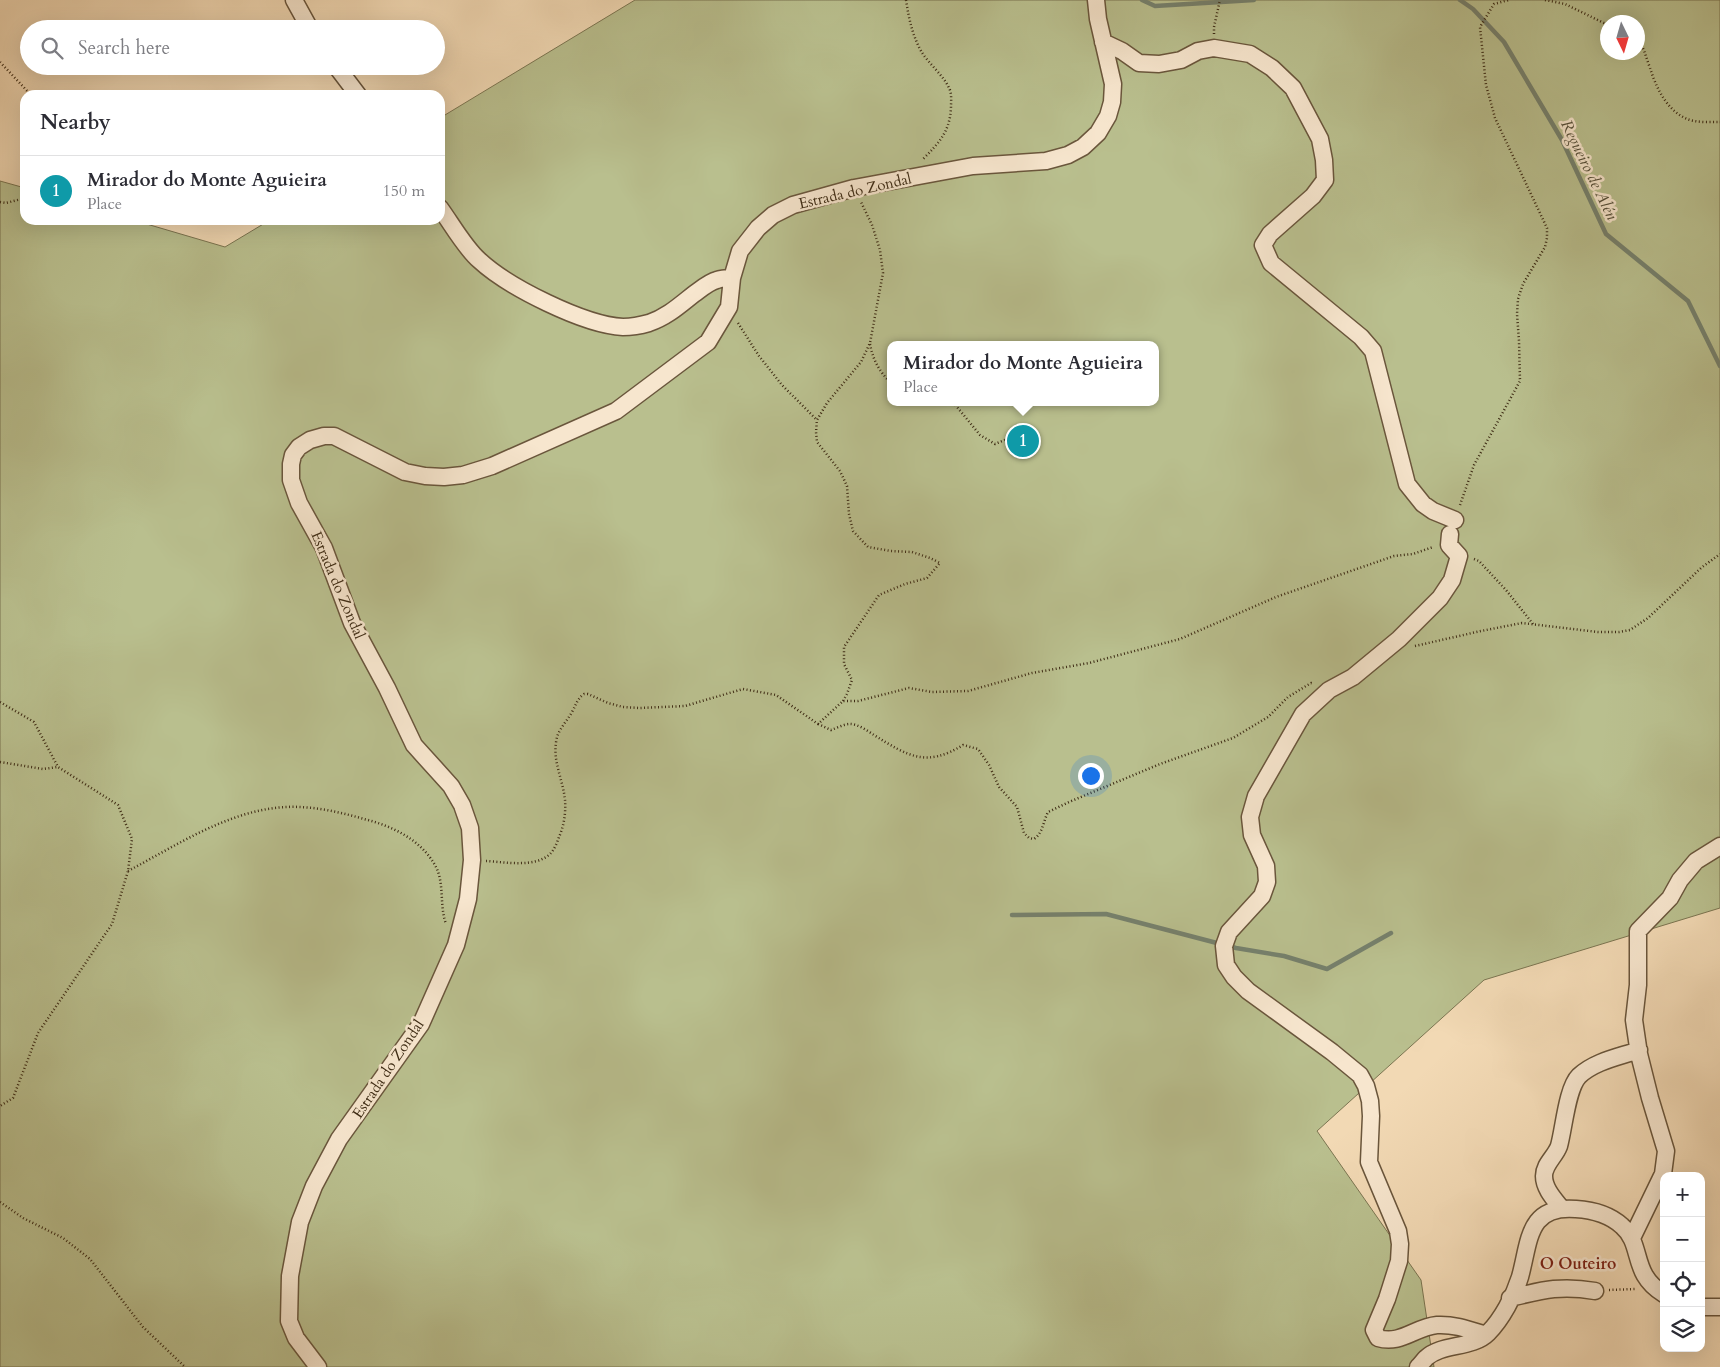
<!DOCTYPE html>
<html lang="en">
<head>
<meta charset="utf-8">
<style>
  :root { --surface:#fff; --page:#f2f2f3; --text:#2b2b33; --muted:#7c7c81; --line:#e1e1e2; --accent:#8f2418 }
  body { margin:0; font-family:Cardo,serif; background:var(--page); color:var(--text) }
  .controls { position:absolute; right:15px; bottom:15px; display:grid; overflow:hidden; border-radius:10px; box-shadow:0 5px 20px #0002 }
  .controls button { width:45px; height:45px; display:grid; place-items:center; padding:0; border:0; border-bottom:1px solid var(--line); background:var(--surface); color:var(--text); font:25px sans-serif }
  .compass { position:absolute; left:1600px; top:15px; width:45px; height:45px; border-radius:50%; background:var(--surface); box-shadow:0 5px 20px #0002; rotate:175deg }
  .you { position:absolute; left:1090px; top:775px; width:18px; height:18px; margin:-12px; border:4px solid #fff; border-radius:50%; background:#1a73e8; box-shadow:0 0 0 8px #1a73e833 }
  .badge { display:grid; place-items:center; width:32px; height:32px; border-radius:50%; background:var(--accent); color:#fff; font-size:16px; font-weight:700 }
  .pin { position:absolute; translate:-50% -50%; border:2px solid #fff; box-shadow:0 1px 5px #0006 }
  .popup { position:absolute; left:887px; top:341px; width:272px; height:65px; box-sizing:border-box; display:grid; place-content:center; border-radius:10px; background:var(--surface); filter:drop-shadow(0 1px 4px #0005); font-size:16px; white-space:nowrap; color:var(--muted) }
  .popup b { font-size:19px; color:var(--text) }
  .popup::after { content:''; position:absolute; left:50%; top:100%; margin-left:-10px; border:10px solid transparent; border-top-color:var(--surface) }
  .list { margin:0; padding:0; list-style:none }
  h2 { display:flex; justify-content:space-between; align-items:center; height:65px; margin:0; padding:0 20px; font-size:21px }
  h2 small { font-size:16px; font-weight:400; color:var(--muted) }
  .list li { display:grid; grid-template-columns:32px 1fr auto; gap:15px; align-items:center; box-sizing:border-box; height:70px; padding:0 20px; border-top:1px solid var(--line) }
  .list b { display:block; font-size:19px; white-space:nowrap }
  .list p { margin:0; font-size:16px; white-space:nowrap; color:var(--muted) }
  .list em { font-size:16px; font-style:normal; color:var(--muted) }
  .icon { flex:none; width:28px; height:28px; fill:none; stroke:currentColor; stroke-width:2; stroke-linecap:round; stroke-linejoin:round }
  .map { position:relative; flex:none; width:1720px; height:1367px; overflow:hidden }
  .search { position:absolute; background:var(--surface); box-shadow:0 5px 20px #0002; left:20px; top:20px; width:425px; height:55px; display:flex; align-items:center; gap:12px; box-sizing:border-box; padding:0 18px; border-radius:28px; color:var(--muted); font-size:19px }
  .panel { position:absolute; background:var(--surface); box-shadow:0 5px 20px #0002; left:20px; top:90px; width:425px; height:135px; border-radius:15px }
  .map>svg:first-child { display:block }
  .green { fill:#b9bf8e; stroke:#7b7551; fill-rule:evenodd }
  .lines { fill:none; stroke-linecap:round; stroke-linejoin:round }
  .stream { stroke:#76816d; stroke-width:4.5 }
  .minor-casing { stroke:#6a563c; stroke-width:19 }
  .path { stroke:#3d2b14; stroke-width:2.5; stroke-dasharray:1 2.5; stroke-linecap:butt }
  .minor { stroke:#f7e6ce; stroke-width:16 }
  .labels { text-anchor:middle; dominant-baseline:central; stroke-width:5; stroke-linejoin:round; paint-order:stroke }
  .street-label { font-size:15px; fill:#3d2b14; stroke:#f7e6ce }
  .water-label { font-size:16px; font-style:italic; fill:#554f39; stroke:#f7e6ce }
  .neighbourhood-label { font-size:16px; font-weight:bold; fill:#7a1f14; stroke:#f7e6ce }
</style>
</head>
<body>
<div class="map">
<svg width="1720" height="1367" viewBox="0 0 1720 1367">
  <rect width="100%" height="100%" fill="#f2d9b4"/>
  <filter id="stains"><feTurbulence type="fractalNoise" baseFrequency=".004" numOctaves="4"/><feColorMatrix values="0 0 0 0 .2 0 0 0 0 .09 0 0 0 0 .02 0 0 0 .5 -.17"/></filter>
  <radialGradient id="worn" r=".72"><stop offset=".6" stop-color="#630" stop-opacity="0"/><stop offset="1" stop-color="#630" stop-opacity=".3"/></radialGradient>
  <!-- green -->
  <path class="green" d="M635 0H1720V908L1484 980 1317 1131 1421 1280 1434 1367H0V181L25 188V220H133L225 247 270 220H440V118ZM1608 22H1638V52H1608ZM890 345H1156V402H890Z"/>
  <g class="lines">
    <!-- stream -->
    <path class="stream" d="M1142 0 1155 6 1254 0
      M1460 0 1473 9 1504 42 1562 140 1606 234 1688 301 1720 366
      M1012 915 1106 914 1236 948 1284 956 1327 969 1391 933"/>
    <defs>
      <path id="minor" d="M294 0 310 29
        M1103 42 1122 51 1139 63 1159 64 1181 60 1198 51 1214 48 1250 54 1272 68 1293 88 1320 139 1324 160 1325 180 1313 196 1270 234 1263 245 1271 263 1361 337 1373 351 1407 484 1423 504 1433 511 1455 520
        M336 66 358 95
        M440 208C451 223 465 248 479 260 508 287 584 325 623 327 631 327 642 325 649 323 667 317 680 305 694 294 701 289 709 282 717 280 722 278 727 278 732 278
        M1450 534 1449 545 1459 556 1452 580 1440 598 1399 639 1353 677 1329 690 1303 714 1256 796 1250 817 1252 835 1266 866 1267 882 1262 896 1229 932 1224 946 1226 965 1234 977 1248 991 1332 1052 1360 1075 1366 1086 1370 1101 1371 1116 1369 1162 1398 1231 1400 1244 1399 1261 1387 1299 1374 1330 1378 1338C1401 1345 1415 1327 1437 1325 1454 1324 1470 1330 1486 1335
        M1562 1209C1555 1200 1544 1189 1544 1176 1544 1164 1555 1157 1559 1146 1564 1128 1567 1088 1579 1076 1595 1061 1619 1057 1639 1050
        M1632 1238 1663 1174 1666 1151 1650 1098 1639 1054 1634 1020 1638 985V931L1670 898 1680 880 1696 861 1720 846
        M1510 1298C1543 1290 1561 1285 1595 1291
        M1701 1307H1720
        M318 1367 296 1338 289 1321 290 1276 300 1222 314 1186 339 1139 421 1024 456 945 468 899 472 860 470 828 462 805 451 786 414 745 387 688 352 623 324 548 299 503 291 480V464L293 455 299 447 310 440 324 436H334L405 472 425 476 444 477 463 475 492 466 616 411 708 342 729 307 732 278 740 251 758 228 773 215 793 205 854 188 973 166 1046 161 1068 155 1083 147 1098 133 1108 116 1112 102 1113 84 1098 19 1096 0
        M1418 1367C1421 1364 1423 1361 1426 1358 1442 1343 1472 1349 1488 1333 1502 1319 1514 1296 1520 1277 1530 1241 1527 1205 1576 1209 1592 1210 1610 1215 1622 1226 1644 1245 1630 1274 1664 1294"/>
    </defs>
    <!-- minor casing -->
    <use href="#minor" class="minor-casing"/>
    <!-- path -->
    <path class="path" d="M906 0C909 19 912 34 921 51 928 63 944 76 949 88 952 93 951 101 951 107 950 131 940 142 923 159
      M1545 0 1565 4 1608 25
      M1214 34V27L1220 0
      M1638 39C1644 48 1646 57 1650 68 1656 87 1666 109 1685 118 1695 123 1709 122 1720 122
      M0 62 31 95
      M0 202 6 203 25 198
      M738 323 759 356 782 385 817 420
      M870 344C873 360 879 371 890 382
      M953 402 980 435 995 444 1026 431
      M1460 505 1474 465 1520 381 1519 341 1517 314 1518 299 1523 284 1545 247 1547 238V228L1495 118 1486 85 1480 27 1494 4 1509 0
      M1474 559 1479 561 1506 590 1533 624
      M1415 646 1481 631 1522 623 1598 632H1619L1630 630 1648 618 1701 568 1720 554
      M843 701 847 694 852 680 844 664V647L879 595 905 584 927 578 940 563 930 558 912 552 891 551 868 547 853 531 849 514 847 486 840 471 817 442 816 432 817 420 827 403 861 362 870 343 883 273 880 250 872 225 861 202
      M0 702 34 722 58 767 118 805 132 839 128 871 112 924 38 1033 13 1098 0 1106
      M818 724 831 730C837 728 844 724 850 724 858 724 868 731 874 735 908 756 926 768 963 745L978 749 989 765 999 787 1017 807 1024 833 1029 838 1034 839C1043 833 1043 822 1048 812L1069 802 1160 764 1233 738 1268 717 1288 697 1311 683 1314 684
      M0 762 43 769 58 767
      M486 861C505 862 535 868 550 854 554 850 557 843 559 837 564 826 566 812 565 800 563 780 553 762 556 743 557 730 566 723 572 712 576 705 577 699 584 694H588L608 703 623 707 640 708 685 706 743 689 776 695 818 724 843 701H858L909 688 932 692 968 691 1032 673 1089 663 1180 639 1276 597 1394 556 1413 554 1433 547
      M128 871C181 843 238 804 300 807 322 808 343 813 364 819 392 826 420 839 435 865 445 883 439 904 446 924
      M0 1202 23 1218 63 1238 90 1259 143 1327 185 1367
      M1609 1290 1636 1289"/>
    <!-- minor -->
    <use href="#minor" class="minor"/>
  </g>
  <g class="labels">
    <!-- street labels -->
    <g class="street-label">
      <text transform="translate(855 191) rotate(-13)">Estrada do Zondal</text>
      <text transform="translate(338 585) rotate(67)">Estrada do Zondal</text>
      <text transform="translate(388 1069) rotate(-56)">Estrada do Zondal</text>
    </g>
    <!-- water labels -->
    <g class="water-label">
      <text transform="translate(1589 170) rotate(64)">Regueiro de Alén</text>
    </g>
    <!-- neighbourhood labels -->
    <g class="neighbourhood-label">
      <text x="1578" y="1264">O Outeiro</text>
    </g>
  </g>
  <rect width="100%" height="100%" filter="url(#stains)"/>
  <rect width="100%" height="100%" fill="url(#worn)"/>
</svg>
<div class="controls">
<button>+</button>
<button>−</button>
<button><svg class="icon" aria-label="locate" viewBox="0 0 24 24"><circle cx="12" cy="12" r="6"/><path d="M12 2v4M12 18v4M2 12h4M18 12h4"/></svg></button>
<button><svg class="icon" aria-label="layers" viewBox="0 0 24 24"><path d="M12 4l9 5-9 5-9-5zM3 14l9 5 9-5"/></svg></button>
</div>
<svg class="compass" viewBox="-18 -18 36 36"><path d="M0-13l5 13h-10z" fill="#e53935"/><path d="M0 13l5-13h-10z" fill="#7c7c81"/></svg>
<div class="you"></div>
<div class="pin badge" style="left:1023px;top:441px;background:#0f9aa8">1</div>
<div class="popup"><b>Mirador do Monte Aguieira</b>Place</div>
<div class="search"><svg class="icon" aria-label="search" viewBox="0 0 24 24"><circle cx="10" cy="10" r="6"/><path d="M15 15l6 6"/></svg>Search here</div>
<section class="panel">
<h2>Nearby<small></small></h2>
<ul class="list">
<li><span class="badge" style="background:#0f9aa8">1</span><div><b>Mirador do Monte Aguieira</b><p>Place</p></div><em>150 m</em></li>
</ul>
</section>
</div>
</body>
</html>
